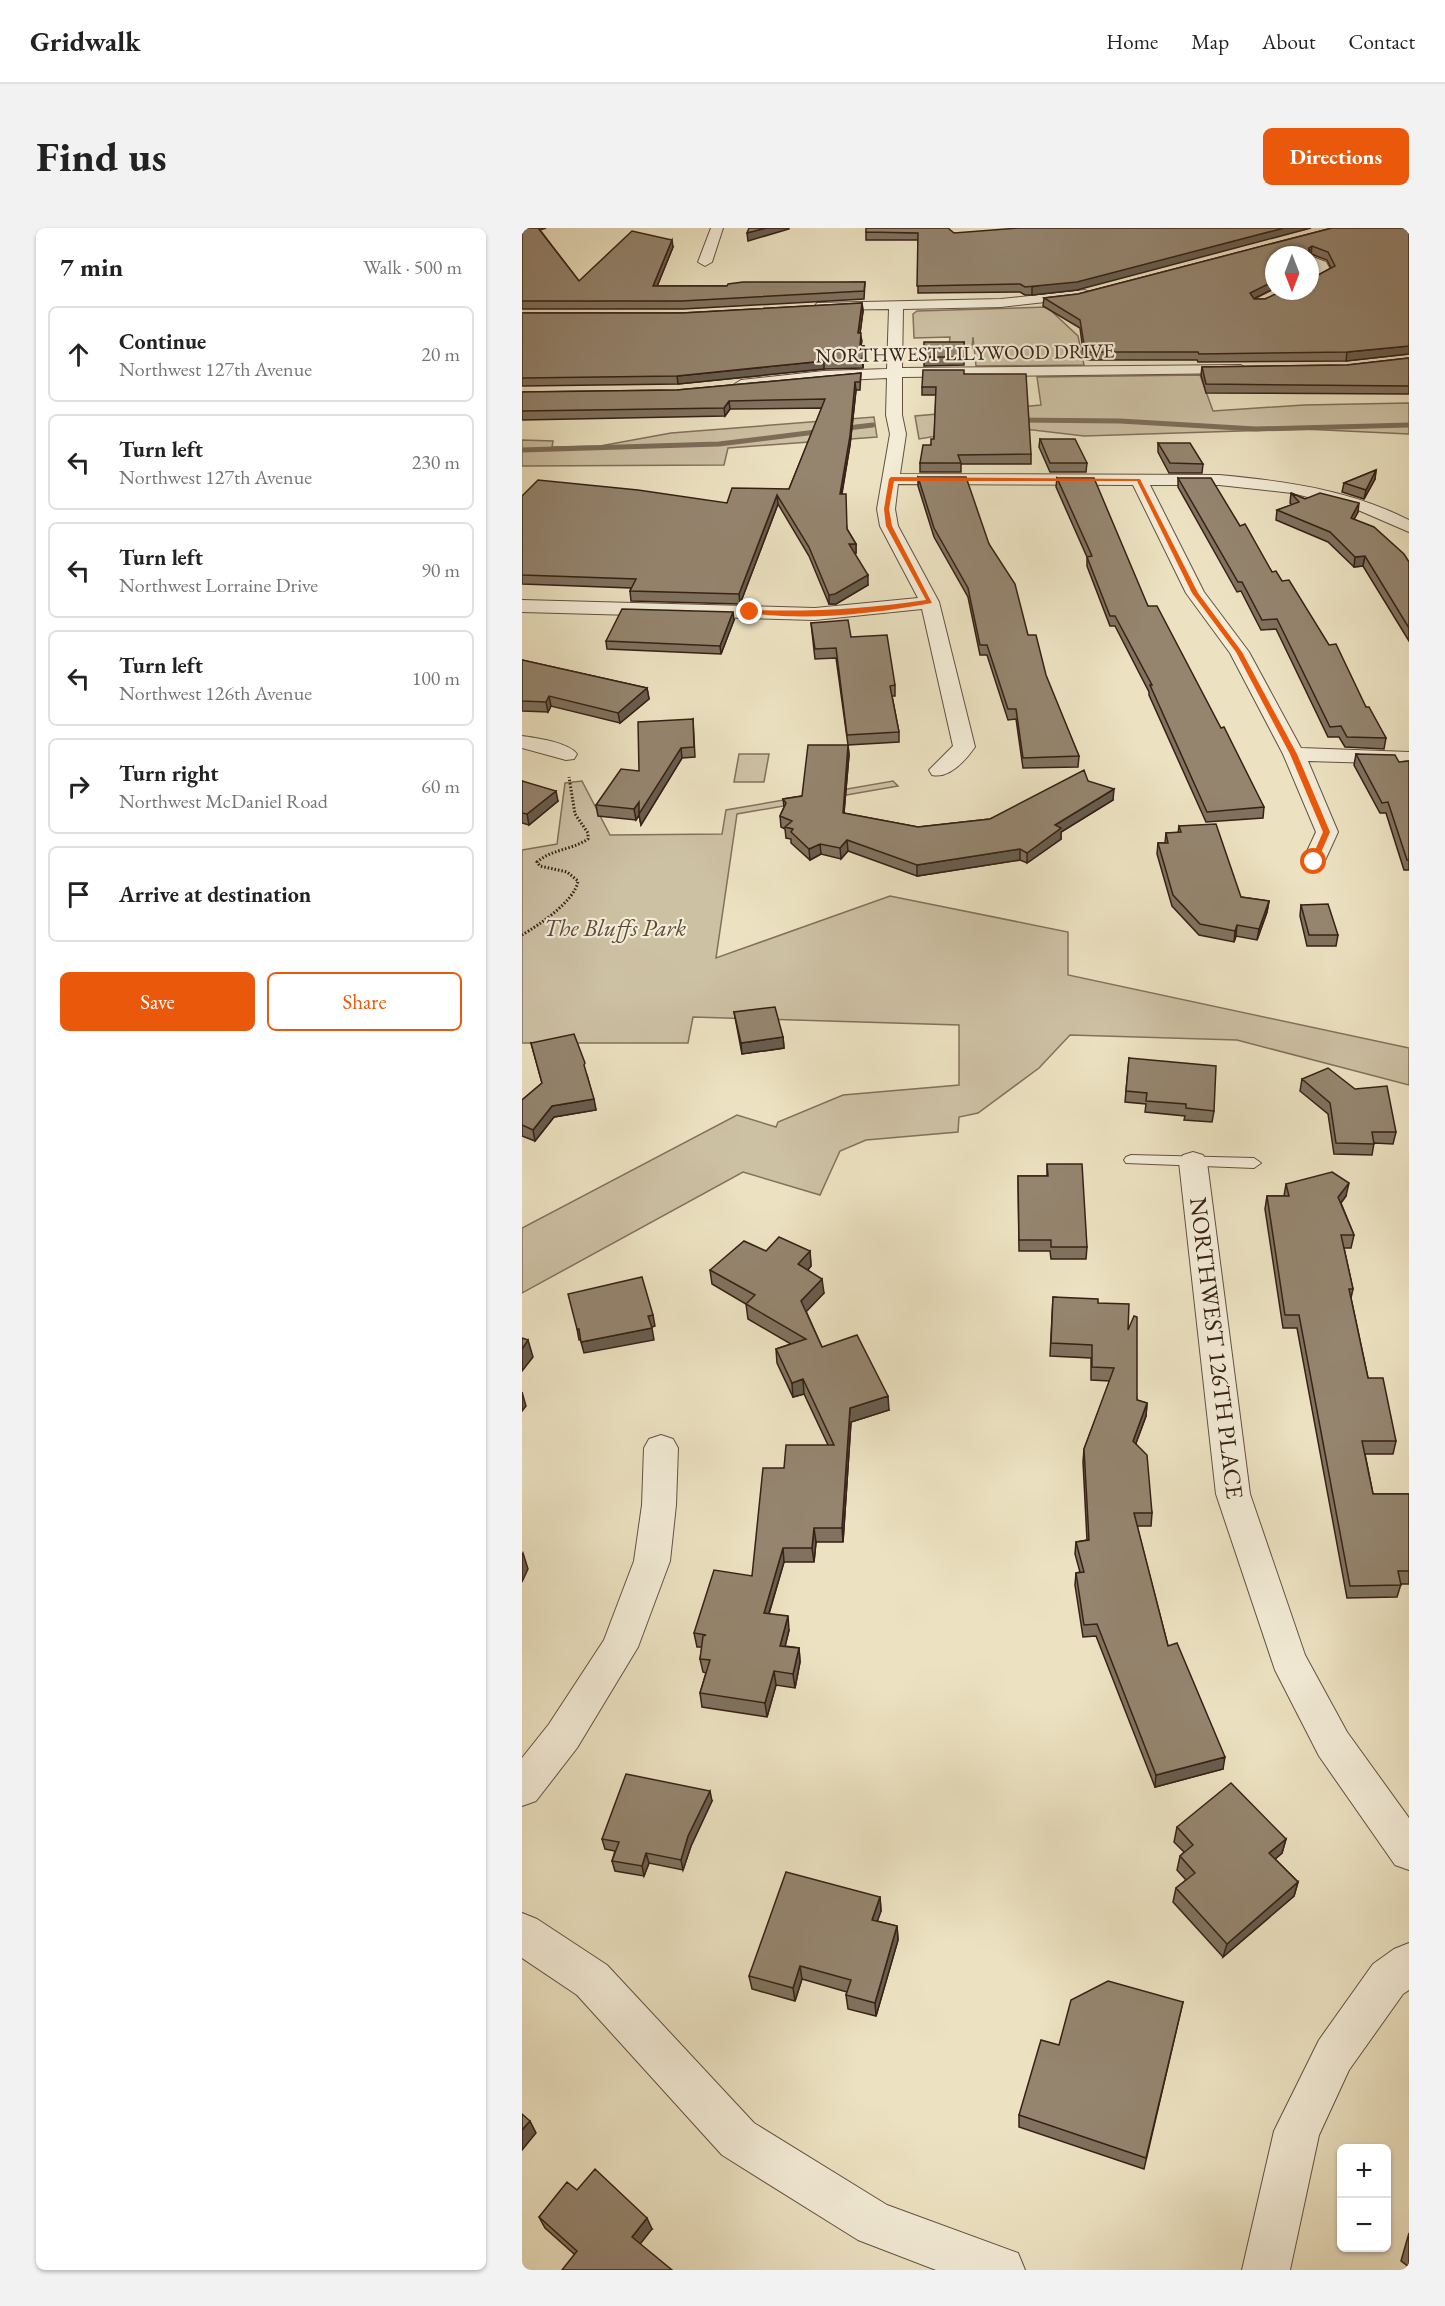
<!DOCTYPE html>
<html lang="en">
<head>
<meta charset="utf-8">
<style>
  :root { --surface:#fff; --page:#f2f2f2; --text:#222; --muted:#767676; --line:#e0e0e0; --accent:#ea580c }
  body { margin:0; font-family:"EB Garamond",serif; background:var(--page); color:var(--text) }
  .controls { position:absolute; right:18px; bottom:18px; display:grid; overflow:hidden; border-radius:9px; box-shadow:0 2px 4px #0004 }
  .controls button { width:54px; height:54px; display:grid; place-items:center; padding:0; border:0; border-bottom:2px solid var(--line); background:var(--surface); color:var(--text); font:30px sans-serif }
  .compass { position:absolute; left:743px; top:18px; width:54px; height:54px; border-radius:50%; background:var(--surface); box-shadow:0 2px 4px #0004; rotate:180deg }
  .stop { position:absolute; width:18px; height:18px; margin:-14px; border:4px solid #ea580c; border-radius:50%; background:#fff }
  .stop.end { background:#ea580c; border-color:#fff; box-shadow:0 2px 6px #0008 }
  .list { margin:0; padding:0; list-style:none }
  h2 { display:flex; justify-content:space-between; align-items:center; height:78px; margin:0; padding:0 24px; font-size:26px }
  h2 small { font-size:20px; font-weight:400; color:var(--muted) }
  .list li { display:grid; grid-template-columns:39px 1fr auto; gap:18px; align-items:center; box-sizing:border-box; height:96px; margin:0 12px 12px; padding:0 12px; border:2px solid var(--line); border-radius:9px }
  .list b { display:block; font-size:22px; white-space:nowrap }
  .list p { margin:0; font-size:20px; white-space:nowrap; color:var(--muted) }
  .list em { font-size:20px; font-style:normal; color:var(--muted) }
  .actions { display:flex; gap:12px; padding:18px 24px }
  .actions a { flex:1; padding:14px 0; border:2px solid var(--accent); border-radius:9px; text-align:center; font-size:21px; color:var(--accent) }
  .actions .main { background:var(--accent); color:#fff }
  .icon { flex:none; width:33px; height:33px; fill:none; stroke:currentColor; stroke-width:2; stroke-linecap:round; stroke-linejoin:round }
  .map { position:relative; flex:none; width:887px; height:2042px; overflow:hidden; border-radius:9px }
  header { display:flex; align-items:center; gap:36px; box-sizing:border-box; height:84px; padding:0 30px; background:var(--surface); border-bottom:2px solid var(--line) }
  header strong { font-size:28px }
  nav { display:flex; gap:33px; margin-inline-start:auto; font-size:21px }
  .intro { display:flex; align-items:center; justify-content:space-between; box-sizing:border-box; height:144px; padding:0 36px }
  h1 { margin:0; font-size:42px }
  .button { padding:15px 27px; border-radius:9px; background:var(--accent); color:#fff; font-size:21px; font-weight:700 }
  main { display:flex; gap:36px; padding:0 36px }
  aside { flex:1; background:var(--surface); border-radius:9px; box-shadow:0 2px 4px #0004 }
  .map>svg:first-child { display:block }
  .green { fill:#cdc1a4; stroke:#82715d; stroke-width:1.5 }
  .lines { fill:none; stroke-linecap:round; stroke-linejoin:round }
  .stream { stroke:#7e6d5a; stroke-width:5 }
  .lane-casing { stroke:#645141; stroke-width:2 }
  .street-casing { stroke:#645141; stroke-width:2 }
  .path { stroke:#372116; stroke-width:3; stroke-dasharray:1.5 2; stroke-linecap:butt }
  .lane { fill:#f3ecd7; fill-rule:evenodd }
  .street { fill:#f3ecd7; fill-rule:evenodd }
  .wall { fill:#80725f; stroke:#372116; stroke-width:1.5; fill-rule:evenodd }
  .shaded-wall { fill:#685d4e; stroke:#372116; stroke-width:1.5 }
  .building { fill:#95856f; stroke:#372116; stroke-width:1.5; fill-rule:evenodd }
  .route { fill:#ea580c }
  .labels { text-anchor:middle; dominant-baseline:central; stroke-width:4.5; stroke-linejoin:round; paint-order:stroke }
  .far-street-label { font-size:20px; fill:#372116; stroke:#f3ecd7 }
  .park-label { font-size:24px; font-style:italic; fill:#5c493a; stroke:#f3ecd7 }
  .street-label { font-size:24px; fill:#372116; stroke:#f3ecd7 }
</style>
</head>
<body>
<header>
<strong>Gridwalk</strong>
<nav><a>Home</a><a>Map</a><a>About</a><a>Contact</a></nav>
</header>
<div class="intro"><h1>Find us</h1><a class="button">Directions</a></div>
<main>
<aside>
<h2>7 min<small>Walk · 500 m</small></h2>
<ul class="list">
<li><svg class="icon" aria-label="ahead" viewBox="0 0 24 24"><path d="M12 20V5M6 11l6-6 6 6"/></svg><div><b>Continue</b><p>Northwest 127th Avenue</p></div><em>20 m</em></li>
<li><svg class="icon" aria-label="left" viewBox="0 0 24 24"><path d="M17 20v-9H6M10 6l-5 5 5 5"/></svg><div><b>Turn left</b><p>Northwest 127th Avenue</p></div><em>230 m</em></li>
<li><svg class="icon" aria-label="left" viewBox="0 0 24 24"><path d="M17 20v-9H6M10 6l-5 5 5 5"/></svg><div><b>Turn left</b><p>Northwest Lorraine Drive</p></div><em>90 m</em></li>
<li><svg class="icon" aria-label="left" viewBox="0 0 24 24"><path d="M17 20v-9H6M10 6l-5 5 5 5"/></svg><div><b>Turn left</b><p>Northwest 126th Avenue</p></div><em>100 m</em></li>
<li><svg class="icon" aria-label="right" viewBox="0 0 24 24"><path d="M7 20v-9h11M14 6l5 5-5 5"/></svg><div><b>Turn right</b><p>Northwest McDaniel Road</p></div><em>60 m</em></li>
<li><svg class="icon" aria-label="arrive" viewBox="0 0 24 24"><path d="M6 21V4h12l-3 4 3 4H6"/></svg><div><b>Arrive at destination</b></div></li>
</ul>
<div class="actions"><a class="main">Save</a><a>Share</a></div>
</aside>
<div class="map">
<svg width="887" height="2042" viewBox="0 0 887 2042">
  <rect width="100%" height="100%" fill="#ece2c1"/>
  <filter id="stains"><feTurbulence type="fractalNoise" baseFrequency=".00333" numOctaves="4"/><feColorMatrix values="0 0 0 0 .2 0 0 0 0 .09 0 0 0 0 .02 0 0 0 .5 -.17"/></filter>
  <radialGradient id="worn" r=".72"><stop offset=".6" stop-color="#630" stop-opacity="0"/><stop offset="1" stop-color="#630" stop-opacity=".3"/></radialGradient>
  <!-- green -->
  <path class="green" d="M525 79 556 108 562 137 454 138 451 109 450 120 427 118 428 109 392 110 391 86 395 83Z
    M678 147 691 183 782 177 887 175V206L781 201 562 208 494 200 452 202 397 211 393 188 519 177 515 149Z
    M352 189 355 209 206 220 202 237 0 238V212L31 213 30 219 78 218 149 205Z
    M217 526H247L242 554H212Z
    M60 553 88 607 200 606 204 582 371 553 376 558 215 586 194 730 368 668 546 704V747L887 820V857L715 812 548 807 517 840 456 885 437 889 436 904 344 912 318 923 298 967 221 944 0 1065V1000L215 887 254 899 256 894 321 867 437 857V797L171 789 166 815H0V622L35 616 43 555Z"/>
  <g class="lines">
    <!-- stream -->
    <path class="stream" d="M493 192 598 193 734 201 887 197
      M317 201 351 197
      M0 222 197 216 302 203"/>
    <defs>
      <path id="lane" d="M609 927 732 930 739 935 732 940 604 935 602 932 604 929Z"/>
      <path id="street" d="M189 0H201L190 34 183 38 176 34Z
        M788 28 804 34 810 45 788 57V48L796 44 788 37Z
        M563 62 570 66 568 69 479 79 381 81 380 140 719 137 726 141 719 145 380 149V187L384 206 378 246 697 247C763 253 828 262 887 292V304L836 282 770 265 697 257H628L682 364 727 424 779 520 887 524V536L786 533 816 604 800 639 792 641 784 639 780 634 794 604 761 526 708 425 664 365 611 257 376 256 373 281 376 298 417 374 453 519C443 533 427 551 410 547L407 542 431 518 400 381 293 392 0 384V372L293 380 396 370 358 298 355 281 368 206 364 187 365 150 302 153 219 162 211 157 219 152 302 143 365 141 367 81 300 82 293 78 295 75 479 71Z
        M0 508C14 510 46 514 55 526L52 531 44 532 0 520Z
        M671 924 681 927 685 934 728 1266 783 1427 825 1504 887 1590V1642L873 1637 797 1528 753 1442 694 1266 657 934 661 927Z
        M139 1207 151 1211 156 1220 154 1277 148 1333 116 1419 55 1520 14 1573 0 1578V1530L27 1496 82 1412 112 1333 120 1277 122 1220 127 1211Z
        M0 1685 15 1691 85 1737 232 1895 365 1977 496 2025 503 2042H414L336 2012 200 1927 55 1767 0 1730Z
        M887 1715V1762L881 1766 827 1842 797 1907 768 2042H720L752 1903 797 1812 851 1736 872 1721Z"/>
    </defs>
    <!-- lane casing -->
    <use href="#lane" class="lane-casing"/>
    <!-- street casing -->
    <use href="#street" class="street-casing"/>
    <!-- path -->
    <path class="path" d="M0 707C17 697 53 673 56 653L45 644 18 638 15 634C30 621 50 622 66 611V605L53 586 47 549"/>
    <!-- lane -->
    <use href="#lane" class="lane"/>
    <!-- street -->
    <use href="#street" class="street"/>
  </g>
  <!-- wall -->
  <path class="wall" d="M0 0H24L18 2 57 53 151 19 135 58H205L343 54 342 71 161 81H0Z
    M810 0H887V126L824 133 676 134 675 132H568L562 131 558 100 521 78 522 70 556 66ZM789 26 805 32 809 40 789 51 743 71H732L752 61V27Z
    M344 4 432 5 555 62 510 67H503L498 64 396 65V12H344Z
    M340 75 341 83 338 105 340 113 339 118H342V126L341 140 302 141 156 156 0 158V85H160Z
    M442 114V137L402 138V129Z
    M887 130V166L684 165 679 147 680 139 825 137Z
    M339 145 338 162H334L328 217 320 266 325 301 334 316V325H332L346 357 314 376H307L287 328 256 276 218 376 109 373 108 363 109 360 0 356V268L205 275 267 261 300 180 208 181 203 188 0 192V164L155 162Z
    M442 146 509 226V236H439V244H398V235L412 211 414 167H400V159Z
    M518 211 565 235 564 244H528L517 219Z
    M636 215 681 236 680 245H647L636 224Z
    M854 242 853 251 842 271 820 264 822 255Z
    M396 249 467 316 557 528 556 539 501 540 494 491 486 492 465 427H458L446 369 412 309 396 258Z
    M535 250 626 378 742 579 741 590 684 594 627 467V464L593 398H588L565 338V329L534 259Z
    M656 250 718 298 844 479 864 510 862 521 823 519 817 509H806L754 401 739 402 719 363 715 364 656 259Z
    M769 265 783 271 836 284 832 291 887 334V413L841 338 832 339 806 314 754 292 755 282 770 277 768 275Z
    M212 392 199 426 85 421 84 413Z
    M289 395 329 409 373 457V468H370L377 504V514L326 517 327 527 322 585 396 599 468 591 566 553 591 572 539 604V611L505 635 498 632 395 648 326 623 319 631 299 626 288 632 269 615V611L264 610 263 601 259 599 258 588 262 579 261 571 280 568 326 517 314 430 293 431Z
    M0 432 125 460 127 471 98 495 29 478 26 484 0 483Z
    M171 491 173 529 160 530 119 597 117 587 114 592 76 588 74 577 117 543Z
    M834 526 877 534 887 533V642H882L864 585H858L832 537Z
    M0 553 36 573 7 597 0 595Z
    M657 598 719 669 747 673 745 684 735 712 714 708 712 714 677 707 650 678 635 626 636 615H643L644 605H656Z
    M779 677 816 707 814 718H785L778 688Z
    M212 784 261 809 262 820 220 826Z
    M9 815 65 847 74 882 32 889 13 913 0 908V872L20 855Z
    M607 830 692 883 690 894 662 892 663 888 623 884 624 876 603 874Z
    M780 851 874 904 871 916 852 915 850 927 812 926 806 886 778 863Z
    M525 936 565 1019 564 1031H529L528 1023H497L496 948H525Z
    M764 956 824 968 819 975 832 1007 829 1020H822L831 1061 829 1070 846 1150 874 1213 871 1226H843L851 1266H887V1356H879L875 1369 825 1370 775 1100H761L743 981 745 968H762Z
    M244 1023H288L289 1038 286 1042 302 1065 284 1083 300 1119 367 1182 329 1194 321 1314H294L292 1334H262L247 1386 267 1402 263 1418 277 1420 278 1434 273 1460 254 1457 245 1489 180 1479 178 1465 184 1445 181 1444 178 1431 180 1419H175L172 1405 230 1348 262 1240 306 1217 282 1166 271 1169 255 1135 254 1121 269 1116 226 1091 224 1076 190 1056 188 1042Z
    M531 1069 576 1075 606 1102 615 1172 625 1175 624 1188 614 1215 630 1285 629 1298H615L646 1418 701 1541 633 1559 574 1408 561 1409 553 1357 554 1345 558 1344 553 1326 554 1314 565 1312 561 1234 562 1221 588 1153 569 1152V1130L528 1128Z
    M190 1573 169 1618 161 1642 127 1635 122 1648 93 1643 90 1633 93 1623 83 1621 80 1611Z
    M655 1599 764 1611 760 1625 753 1631 776 1654 772 1668 701 1729 651 1674 654 1660 664 1652 655 1642 658 1628 662 1624 652 1614Z
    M358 1669 359 1683 355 1693 375 1698 376 1712 354 1788 326 1781 324 1767 325 1764 280 1751 273 1773 230 1761 227 1748Z
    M661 1774 622 1941 497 1899V1887L537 1817Z
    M55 1962 130 2001 52 2026 23 2000 17 1989Z
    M887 2005V2039L879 2033Z"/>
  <!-- shaded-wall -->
  <path class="shaded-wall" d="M244 0H267V1L226 13 225 5Z
    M762 0H789L555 62 510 67V59Z
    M150 12 151 19 132 66 131 58Z
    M790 18 789 26 787 27V20Z
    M793 36 792 43 788 46V39Z
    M752 53 751 61 727 73 728 65Z
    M340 75 341 83 337 113 336 105Z
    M342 118V126L341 140 340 131Z
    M887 118V126L824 133 825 124Z
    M302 133V141L156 156 155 148Z
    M333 154 334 162 328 217 318 275V266Z
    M207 173 208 181 203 188 202 180Z
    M854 242 853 251 842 271 844 262Z
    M255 267 256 276 218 376 217 366Z
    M837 275 836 284 828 299 829 290Z
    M327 316H334V325L327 326Z
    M843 328 841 338 832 339 833 329Z
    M346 347V357L314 376H307V367Z
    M211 384 212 392 199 426 198 418Z
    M125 460 127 471 98 495 96 485Z
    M27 468 29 478 26 484 24 474Z
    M326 517 327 527 321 595V585Z
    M159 520 160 530 119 597 117 587 114 592 112 581Z
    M592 561 591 572 539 604V611L505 635V625L533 597Z
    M34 563 36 573 7 597 5 586Z
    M325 612 326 623 319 631 318 620Z
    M298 616 299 626 288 632 287 621Z
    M498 621V632L395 648V637Z
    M747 673 745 684 735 712 737 701Z
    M715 697 714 708 712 714 713 703Z
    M261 809 262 820 220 826 219 815Z
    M72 871 74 882 32 889 13 913 11 902 30 878Z
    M827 955 824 968 814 981 816 969Z
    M288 1023 289 1038 278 1050 276 1036Z
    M300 1051 302 1065 281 1087 279 1073Z
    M131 1087 133 1098 128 1100 126 1088Z
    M130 1100 132 1112 62 1125 59 1114Z
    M55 1101H57L60 1112H57Z
    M6 1112 11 1129 0 1143V1121Z
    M281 1151 282 1166 271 1169 270 1155Z
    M0 1164 4 1178 0 1183Z
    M366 1168 367 1182 329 1194 321 1314 320 1300 328 1180Z
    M625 1175 624 1188 610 1226 611 1213Z
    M292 1300 294 1314 292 1334 290 1320Z
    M261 1320 262 1334 243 1398 242 1385Z
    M1 1325 6 1341 0 1354V1327Z
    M266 1388 267 1402 260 1431 258 1418Z
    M277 1420 278 1434 273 1460 271 1446Z
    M252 1443 254 1457 245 1489 243 1475Z
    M703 1529 701 1541 633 1559 634 1547Z
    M188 1563 190 1573 169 1618 161 1642 159 1632 166 1608Z
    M764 1611 760 1625 744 1639 747 1625Z
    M124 1625 127 1635 122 1648 120 1638Z
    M776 1654 772 1668 701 1729 705 1716Z
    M358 1669 359 1683 351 1706 350 1692Z
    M375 1698 376 1712 354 1788 353 1775Z
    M278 1738 280 1751 273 1773 271 1760Z
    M8 1893 14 1905 0 1922V1902Z
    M125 1990 130 2001 115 2020 110 2009Z"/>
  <!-- building -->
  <path class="building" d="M0 0H16L57 53 110 3 150 12 131 58H205L206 56 221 54H343L342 63 160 73H0Z
    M227 0H244L225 5Z
    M344 0H426L432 5 497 0H762L555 54 503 59 498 56 395 58 396 5 344 4Z
    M810 0H887V118L825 124 677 126 676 124H568L563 122 558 92 522 70 556 66ZM790 18 806 24 813 38 789 51 788 48V63H760L743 71H732L728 65 752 53V27H787V20Z
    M788 31 793 36 788 39Z
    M340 75 336 105H339L338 118H342L340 131 302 133 155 148 0 150V85H160Z
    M402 114H442V129H402Z
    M887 130V158L684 156 680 139 825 137Z
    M401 142H442V146H504L509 226 436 227 439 235H398L401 217H409V211H412L414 159H400Z
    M339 145 338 154H333L328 208 318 266H324L325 301 334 316H327L346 347 313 366 307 367 287 319 255 267 217 366 108 363 114 351 0 347V268L16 252 116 262 205 275 210 260 267 261 303 171 207 173 202 180 0 183V164L155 162Z
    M518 211H553L565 235H528Z
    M636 215H668L681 236 648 235Z
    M854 242 844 262 822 255Z
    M396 249H444L467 316 493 356 506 407H514L524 447 557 528 501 530 494 481H486L465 417H458L446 360 412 300Z
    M535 250H572L626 378H635L699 500 702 499 742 579 685 584 628 457H630L593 388H588L565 329 570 328Z
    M656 250H689L718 298 723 296 750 344 754 343 760 353 767 352 807 417 814 416 844 479H847L864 510 825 509 819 498 808 499 755 391 740 392 720 354H716Z
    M769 265 783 271 798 265 837 275 829 290 852 299 882 326 887 334V400L843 328 833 329 808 304 755 282 777 274Z
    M100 381 211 384 198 418 84 413Z
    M326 392 329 409 365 407 373 457 368 458 377 504 325 507 314 420 293 421 289 395Z
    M0 432 125 460 96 485 27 468 24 474 0 473Z
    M171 491 172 519 159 520 117 586V574L112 581 74 577 99 541 117 543 116 494Z
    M286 517H326L321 585 396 599 468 591 562 542 566 553 592 561 533 597 539 600 505 625 498 621 395 637 325 612 318 620 298 616 287 621 269 604 271 601 263 599 270 593 258 588 264 575 261 571 280 568Z
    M834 526 873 527 877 534 887 533V632H885L866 574 860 575Z
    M0 553 34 563 5 586 0 585Z
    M694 596 719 669 747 673 737 701 715 697 713 703 678 696 651 667 636 615H646L644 605 659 604 657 598Z
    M806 676 816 707H787L779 677Z
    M253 779 261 809 219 815 212 784Z
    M52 806 63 835 62 837 72 871 30 878 11 902 0 897V872L20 855 9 815Z
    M607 830 694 838 692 883 664 880V876L624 873 625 865 604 863Z
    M806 840 833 861 865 858 874 904H850L852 916 814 915 808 875 780 851Z
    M525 936H560L565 1019H529V1012H497L496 948H526Z
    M810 944 827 955 816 969 832 1007H819L831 1061H827L846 1150H861L874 1213H840L851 1266H887V1343H876L879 1357 828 1358 777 1087H763L745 968H767L764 956Z
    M257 1009 288 1023 276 1036 300 1051 279 1073 300 1119 335 1107 366 1168 328 1180 320 1300H292L290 1320H261L242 1385 266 1388 258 1418 277 1420 271 1446 252 1443 243 1475 178 1465 188 1432 178 1431 181 1408 184 1407 172 1405 192 1342 230 1348 241 1240H262L264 1217H312L281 1151 270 1155 254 1121 284 1111 224 1076 233 1067 188 1042 222 1013 244 1023Z
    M120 1049 131 1087 126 1088 130 1100 59 1114 57 1101H55L46 1066Z
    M531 1069 576 1071V1075L607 1076 606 1102 612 1088 615 1089V1172L625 1175 611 1213 625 1227 630 1285H612L646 1418 655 1415 703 1529 634 1547 575 1396 562 1397 554 1345 562 1344 554 1314 567 1312 562 1221 592 1140 570 1139V1117L529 1115Z
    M0 1110 6 1112 0 1121Z
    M104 1546 188 1563 166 1608 159 1632 124 1625 120 1638 90 1633 97 1614 80 1611Z
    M709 1555 764 1611 747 1625 776 1654 705 1716 654 1660 673 1645 658 1628 671 1617 655 1599Z
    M264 1644 358 1669 350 1692 375 1698 353 1775 324 1767 329 1752 278 1738 271 1760 227 1748Z
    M586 1753 661 1774 624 1930 497 1887 519 1812 537 1817 549 1772Z
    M0 1886 8 1893 0 1902Z
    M73 1941 125 1990 110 2009 150 2042H40L55 2023 17 1989 45 1954 55 1962Z"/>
  <!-- route -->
  <path class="route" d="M369 249 618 251 676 365 720 424 775 526 808 604 794 636 788 634 801 604 768 526 714 424 670 365 615 253H372L367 281 370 298 410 375C351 386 285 393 226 385L228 382C289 384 344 381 404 372L364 298 362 281 367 251Z"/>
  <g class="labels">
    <!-- far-street labels -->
    <g class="far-street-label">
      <text transform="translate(443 125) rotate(-1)">NORTHWEST LILYWOOD DRIVE</text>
    </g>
    <!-- park labels -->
    <g class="park-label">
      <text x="93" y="699">The Bluffs Park</text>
    </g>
    <!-- street labels -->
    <g class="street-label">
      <text transform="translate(695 1120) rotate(83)">NORTHWEST 126TH PLACE</text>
    </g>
  </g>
  <rect width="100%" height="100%" filter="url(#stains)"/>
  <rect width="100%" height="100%" fill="url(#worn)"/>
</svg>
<div class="controls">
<button>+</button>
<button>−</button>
</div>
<svg class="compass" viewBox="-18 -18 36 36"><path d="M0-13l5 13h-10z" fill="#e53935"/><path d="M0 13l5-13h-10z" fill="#767676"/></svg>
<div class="stop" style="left:792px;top:634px"></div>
<div class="stop end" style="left:228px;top:384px"></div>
</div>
</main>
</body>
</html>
